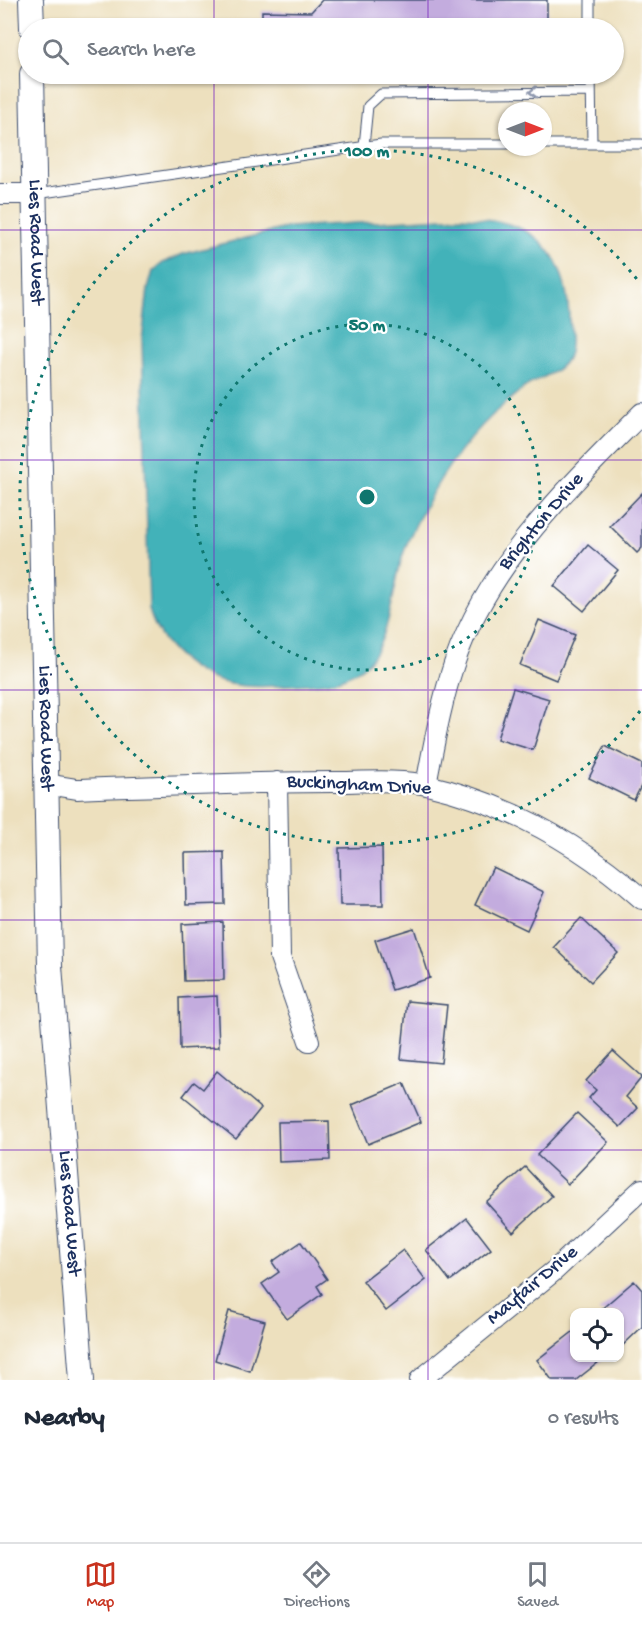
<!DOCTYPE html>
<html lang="en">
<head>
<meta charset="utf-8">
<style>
  :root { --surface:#fff; --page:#f6f6f7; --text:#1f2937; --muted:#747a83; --line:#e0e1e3; --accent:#c8321e }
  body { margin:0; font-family:"Gochi Hand",sans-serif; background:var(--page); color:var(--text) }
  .controls { position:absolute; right:18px; bottom:18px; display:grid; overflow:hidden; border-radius:12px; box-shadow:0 2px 4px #0004 }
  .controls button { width:54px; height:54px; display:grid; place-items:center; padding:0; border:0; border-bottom:2px solid var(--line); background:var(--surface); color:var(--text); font:30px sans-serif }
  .compass { position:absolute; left:498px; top:102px; width:54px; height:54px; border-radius:50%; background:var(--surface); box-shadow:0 2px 4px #0004; rotate:90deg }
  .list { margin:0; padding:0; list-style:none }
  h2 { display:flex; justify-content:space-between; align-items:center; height:78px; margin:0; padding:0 24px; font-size:26px }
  h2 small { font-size:20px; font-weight:400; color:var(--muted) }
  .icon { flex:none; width:33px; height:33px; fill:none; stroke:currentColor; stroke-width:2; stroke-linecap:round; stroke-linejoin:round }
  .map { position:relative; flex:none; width:642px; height:1380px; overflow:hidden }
  .search { position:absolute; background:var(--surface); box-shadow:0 2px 4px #0004; left:18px; right:18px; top:18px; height:66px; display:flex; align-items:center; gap:15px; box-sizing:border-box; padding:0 21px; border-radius:33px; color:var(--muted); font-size:22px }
  .sheet { height:162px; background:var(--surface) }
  nav { display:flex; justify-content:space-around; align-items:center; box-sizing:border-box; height:84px; border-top:2px solid var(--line); background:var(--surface); font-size:16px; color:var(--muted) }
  nav a { display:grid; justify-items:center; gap:3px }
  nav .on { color:var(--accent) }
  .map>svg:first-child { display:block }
  .water { fill:#42b2b9; stroke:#2e708c; stroke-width:1.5 }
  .building { fill:#c3acde }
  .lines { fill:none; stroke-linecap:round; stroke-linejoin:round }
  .service-casing { stroke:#3a4a6c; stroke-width:11 }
  .minor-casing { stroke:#3a4a6c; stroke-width:22 }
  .tertiary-casing { stroke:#3a4a6c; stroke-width:26 }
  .service { stroke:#fff; stroke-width:9 }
  .minor { stroke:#fff; stroke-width:20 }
  .tertiary { stroke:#fff; stroke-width:24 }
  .oneway { stroke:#8d97ae }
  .grid { fill:none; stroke:#7b2cbf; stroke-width:1.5; stroke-opacity:0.55 }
  .ring { fill:none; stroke:#0f766e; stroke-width:3; stroke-dasharray:3 6 }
  .labels { text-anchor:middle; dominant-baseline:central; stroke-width:4.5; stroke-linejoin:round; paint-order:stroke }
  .street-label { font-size:20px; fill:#1b2f5e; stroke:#fff }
  .centre { fill:#0f766e; stroke:#fff; stroke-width:3 }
  .ring-label { font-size:18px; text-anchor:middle; font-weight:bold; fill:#0f766e; stroke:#fff; stroke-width:4.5; stroke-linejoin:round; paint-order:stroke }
</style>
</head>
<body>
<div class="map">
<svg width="642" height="1380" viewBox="0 0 642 1380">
  <rect width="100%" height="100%" fill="#fff"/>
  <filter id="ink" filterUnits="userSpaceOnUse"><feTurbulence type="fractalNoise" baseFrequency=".0167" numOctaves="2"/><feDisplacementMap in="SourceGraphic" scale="12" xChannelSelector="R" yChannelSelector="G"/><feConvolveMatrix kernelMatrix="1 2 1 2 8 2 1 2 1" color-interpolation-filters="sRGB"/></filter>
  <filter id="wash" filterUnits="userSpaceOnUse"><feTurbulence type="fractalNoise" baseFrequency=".008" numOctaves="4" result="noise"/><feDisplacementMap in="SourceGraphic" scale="24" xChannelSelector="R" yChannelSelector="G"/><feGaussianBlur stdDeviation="1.35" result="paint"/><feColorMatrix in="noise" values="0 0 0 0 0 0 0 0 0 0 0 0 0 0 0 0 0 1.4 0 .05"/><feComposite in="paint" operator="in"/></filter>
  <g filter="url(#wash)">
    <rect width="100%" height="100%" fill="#ede0be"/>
    <!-- water -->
    <path class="water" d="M461 217C529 219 565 244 569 315 569 328 573 348 566 360 557 375 534 379 521 390 486 418 455 453 433 492 423 511 412 529 405 549 391 585 393 646 360 669 339 684 315 684 290 685 271 686 251 688 231 684 194 677 158 645 149 609L142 340 148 289 153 271 163 263 183 254 289 227Z"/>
    <g id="blocks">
      <!-- building -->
      <path class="building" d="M322 0H547V28H262V11L311 12Z
        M642 493V548L637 553 610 526Z
        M588 545 618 570 584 611 554 586Z
        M539 620 575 635 556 680 520 665Z
        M513 688 549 699 533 750 497 739Z
        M605 746 642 764V784L634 800 589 778Z
        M382 847 383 905H340L339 848Z
        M224 852 225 904 186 905 185 853Z
        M493 867 544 892 527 930 475 905Z
        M581 918 618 953 591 982 554 947Z
        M223 922 224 980 184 981 182 924Z
        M414 928 430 978 392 990 375 940Z
        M217 996 219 1047 180 1049 179 998Z
        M407 1001 447 1005 441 1063 401 1059Z
        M613 1051 642 1077 626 1097 638 1108 620 1127 589 1098 596 1090 586 1081Z
        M217 1071 261 1108 236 1139 183 1096 194 1082 203 1089Z
        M404 1083 421 1122 368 1144 352 1105Z
        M577 1113 608 1142 568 1184 537 1155Z
        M329 1121 330 1160 279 1162 278 1122Z
        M525 1167 552 1196 513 1232 486 1202Z
        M467 1218 491 1249 450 1281 426 1250Z
        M301 1242 327 1279 317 1286 322 1294 287 1319 262 1284 279 1272 272 1262Z
        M403 1250 426 1280 386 1311 363 1281Z
        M634 1281 642 1290V1327L622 1346 620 1343V1312H598Z
        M229 1311 265 1321 250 1371 215 1360Z
        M574 1331V1358H604L576 1380H552L537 1360Z"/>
    </g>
  </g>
  <g filter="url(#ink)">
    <use href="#blocks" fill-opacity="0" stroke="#3a4a6c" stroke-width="1.5"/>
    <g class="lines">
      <defs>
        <path id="service" d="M590 0V28
          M543 144H592L591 74
          M592 144H642
          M364 146 368 106 381 94 591 92
          M36 194 381 144H507"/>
        <path id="minor" d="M0 194H34
          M277 782 280 957 309 1041
          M46 784 77 789C162 786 247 782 332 782 361 782 400 779 427 785 509 804 580 844 642 899
          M426 785C434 744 441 703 454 664 489 562 568 488 642 413
          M420 1380 554 1271 642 1189"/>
        <g id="tertiary">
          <path d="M31 0 32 28"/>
          <path id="s1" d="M32 74 50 966 82 1380"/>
        </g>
      </defs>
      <!-- service casing -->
      <use href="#service" class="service-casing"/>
      <!-- minor casing -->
      <use href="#minor" class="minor-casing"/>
      <!-- tertiary casing -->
      <use href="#tertiary" class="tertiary-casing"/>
      <!-- service -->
      <use href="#service" class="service"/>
      <!-- minor -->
      <use href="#minor" class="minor"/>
      <!-- tertiary -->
      <use href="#tertiary" class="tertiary"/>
    </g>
    <!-- one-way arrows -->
    <defs><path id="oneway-chevron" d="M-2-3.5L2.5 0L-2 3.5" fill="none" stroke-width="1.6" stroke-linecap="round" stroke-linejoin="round" transform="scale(1.5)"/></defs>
    <use class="oneway" href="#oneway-chevron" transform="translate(533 92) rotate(179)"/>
  </g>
  <!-- grid -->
  <path class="grid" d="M214 0V28M428 0V28M214 74V1380M428 74V1380M0 230H642M0 460H642M0 690H642M0 920H642M0 1150H642"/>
  <!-- distance rings -->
  <g class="ring">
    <circle cx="367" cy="497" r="173"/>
    <path d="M640 711A347 347 0 1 1 640 283"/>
  </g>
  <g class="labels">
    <!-- street labels -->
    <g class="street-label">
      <text stroke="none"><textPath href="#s1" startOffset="168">Lies Road West</textPath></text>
      <text transform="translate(542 522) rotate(-50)">Brighton Drive</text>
      <text stroke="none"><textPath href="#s1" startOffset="654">Lies Road West</textPath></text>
      <text transform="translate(359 786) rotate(3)">Buckingham Drive</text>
      <text stroke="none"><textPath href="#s1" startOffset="1140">Lies Road West</textPath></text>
      <text transform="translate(533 1286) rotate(-40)">Mayfair Drive</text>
    </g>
  </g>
  <circle cx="367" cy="497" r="9" class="centre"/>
  <g class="ring-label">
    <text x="367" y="156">100 m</text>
    <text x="367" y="330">50 m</text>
  </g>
</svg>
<div class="controls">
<button><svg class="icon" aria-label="locate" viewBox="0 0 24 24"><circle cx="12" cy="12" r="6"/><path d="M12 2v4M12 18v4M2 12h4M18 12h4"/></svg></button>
</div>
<svg class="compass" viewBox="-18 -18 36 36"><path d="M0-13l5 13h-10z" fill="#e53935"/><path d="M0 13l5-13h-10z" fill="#747a83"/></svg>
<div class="search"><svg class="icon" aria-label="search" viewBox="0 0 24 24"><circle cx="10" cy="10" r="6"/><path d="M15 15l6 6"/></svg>Search here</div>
</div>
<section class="sheet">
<h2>Nearby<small>0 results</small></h2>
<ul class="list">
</ul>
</section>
<nav>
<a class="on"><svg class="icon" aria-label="map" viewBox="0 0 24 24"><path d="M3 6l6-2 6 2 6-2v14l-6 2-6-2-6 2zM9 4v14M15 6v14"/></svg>Map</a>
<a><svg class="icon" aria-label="directions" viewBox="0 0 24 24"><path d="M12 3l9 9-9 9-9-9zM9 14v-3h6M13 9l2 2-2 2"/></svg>Directions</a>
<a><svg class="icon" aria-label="saved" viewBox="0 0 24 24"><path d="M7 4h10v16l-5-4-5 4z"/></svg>Saved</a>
</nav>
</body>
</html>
